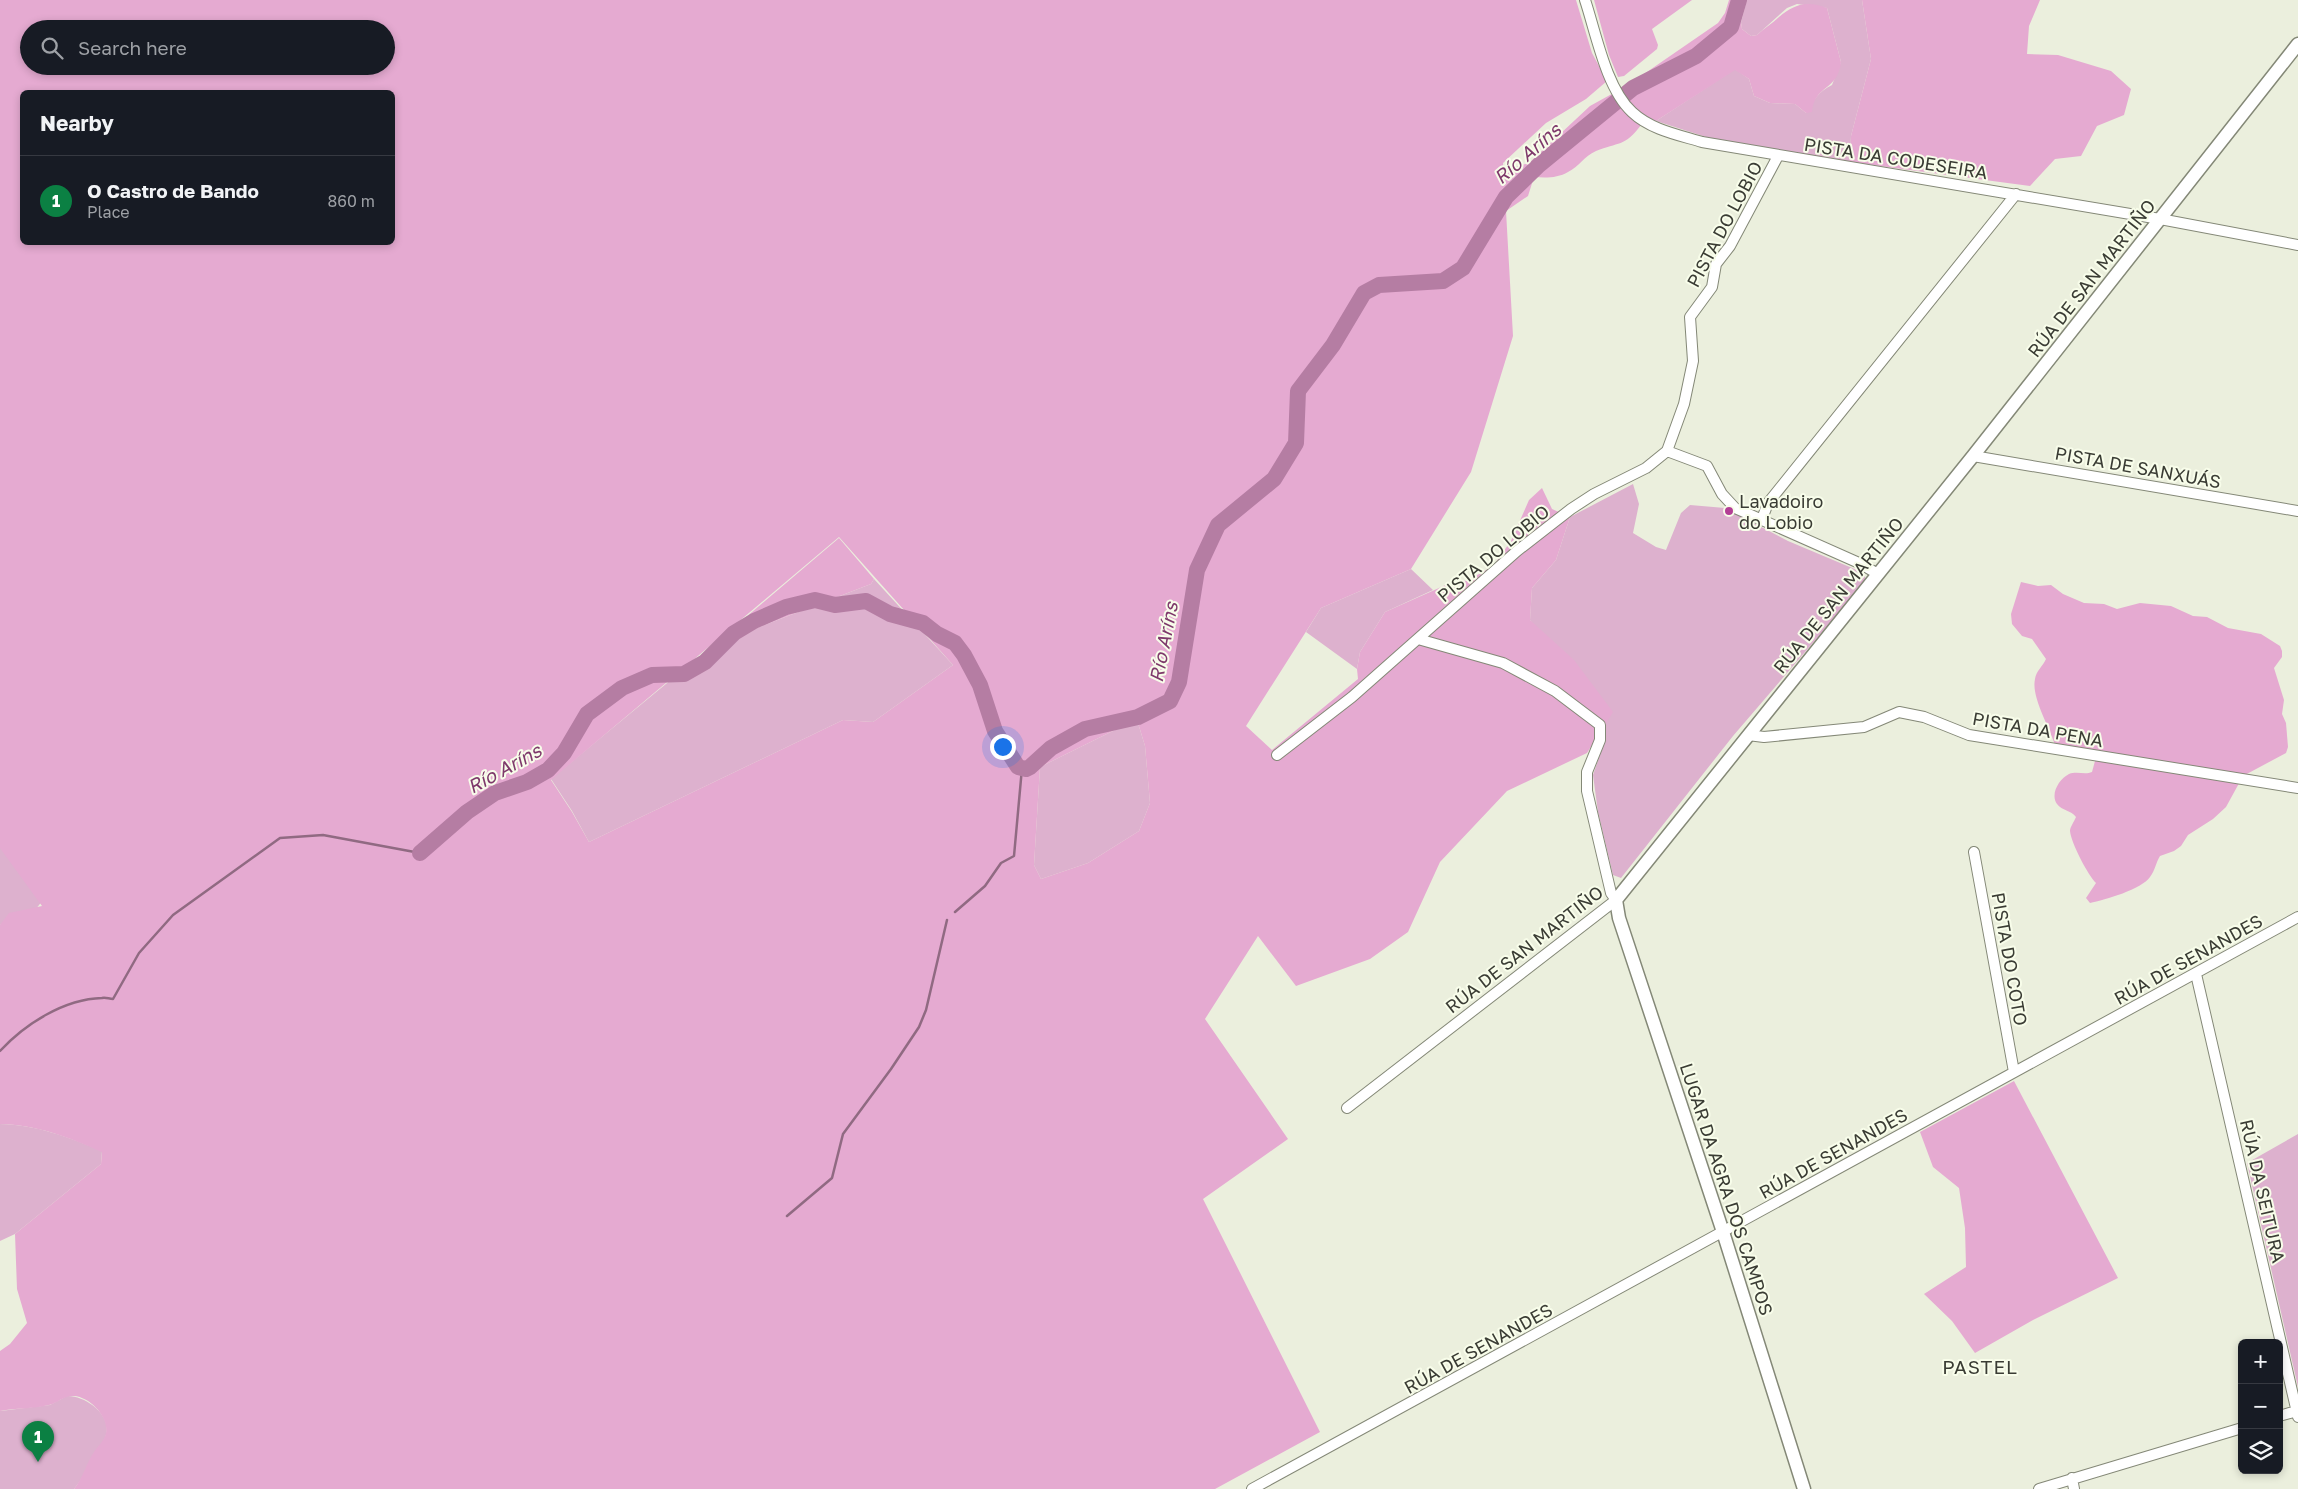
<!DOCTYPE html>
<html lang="en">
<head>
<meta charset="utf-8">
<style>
  :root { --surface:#171b24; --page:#20242c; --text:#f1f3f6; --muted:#9ea1a6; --line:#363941; --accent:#0b8043 }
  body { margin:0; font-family:"Golos Text",sans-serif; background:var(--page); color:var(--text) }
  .controls { position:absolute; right:15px; bottom:15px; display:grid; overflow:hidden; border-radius:8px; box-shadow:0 2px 8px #0003 }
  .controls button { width:45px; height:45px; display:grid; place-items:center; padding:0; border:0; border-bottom:1px solid var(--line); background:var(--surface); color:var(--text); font:25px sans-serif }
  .you { position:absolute; left:1002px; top:746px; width:18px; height:18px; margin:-12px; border:4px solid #fff; border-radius:50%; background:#1a73e8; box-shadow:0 0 0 8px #1a73e833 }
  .badge { display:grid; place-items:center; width:32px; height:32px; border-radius:50%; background:var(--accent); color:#fff; font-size:16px; font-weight:700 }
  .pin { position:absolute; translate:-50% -41px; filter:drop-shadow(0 1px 2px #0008) }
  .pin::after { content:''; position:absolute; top:26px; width:18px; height:15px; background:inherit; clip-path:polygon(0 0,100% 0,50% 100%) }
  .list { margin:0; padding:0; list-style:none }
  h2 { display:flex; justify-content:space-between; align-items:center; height:65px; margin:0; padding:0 20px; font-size:21px }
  h2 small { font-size:16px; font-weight:400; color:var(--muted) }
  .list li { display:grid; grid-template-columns:32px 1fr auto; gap:15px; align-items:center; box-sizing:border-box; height:90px; padding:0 20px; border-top:1px solid var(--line) }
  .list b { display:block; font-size:19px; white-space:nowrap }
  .list p { margin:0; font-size:16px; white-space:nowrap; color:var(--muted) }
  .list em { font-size:16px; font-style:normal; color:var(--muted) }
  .icon { flex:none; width:28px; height:28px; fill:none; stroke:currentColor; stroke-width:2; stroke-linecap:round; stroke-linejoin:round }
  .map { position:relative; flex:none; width:2298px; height:1489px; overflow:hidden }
  .search { position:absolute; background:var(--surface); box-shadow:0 2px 8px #0003; left:20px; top:20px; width:375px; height:55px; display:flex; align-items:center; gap:12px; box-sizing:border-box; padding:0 18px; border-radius:28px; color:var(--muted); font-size:19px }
  .panel { position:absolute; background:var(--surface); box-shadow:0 2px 8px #0003; left:20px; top:90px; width:375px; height:155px; border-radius:8px }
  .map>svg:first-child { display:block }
  .green { fill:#ddb1ce }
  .forest { fill:#e5aad1; fill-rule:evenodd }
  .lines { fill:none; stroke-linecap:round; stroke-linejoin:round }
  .stream { stroke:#906a82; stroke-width:2.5 }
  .river { stroke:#b57da3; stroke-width:16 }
  .minor-casing { stroke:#848877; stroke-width:12 }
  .tertiary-casing { stroke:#848877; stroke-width:15 }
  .minor { stroke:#fff; stroke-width:10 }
  .tertiary { stroke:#fff; stroke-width:12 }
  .poi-dot { fill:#b33e95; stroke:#f8fdea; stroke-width:2 }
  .labels { text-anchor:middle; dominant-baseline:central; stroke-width:4; stroke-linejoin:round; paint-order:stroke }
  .street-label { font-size:18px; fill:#3a3c34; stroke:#f8fdea }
  .poi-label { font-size:18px; fill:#3a3c34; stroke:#f8fdea; text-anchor:start }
  .water-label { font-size:19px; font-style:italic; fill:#7e396b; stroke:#f8fdea }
  .neighbourhood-label { font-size:19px; letter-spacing:1px; fill:#3a3c34; stroke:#f8fdea }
</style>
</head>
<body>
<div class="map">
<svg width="2298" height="1489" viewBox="0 0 2298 1489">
  <rect width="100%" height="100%" fill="#ebefdd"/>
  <!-- green -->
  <path class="green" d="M1747 0H1862L1871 59 1851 136 1850 162 1706 137 1656 121 1735 69 1749 79 1754 96 1770 103 1795 104 1806 113C1813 101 1819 91 1832 85L1841 62 1827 8 1797 4 1787 8 1757 35 1751 36 1742 29 1741 22Z
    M1633 484 1639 504 1633 533 1656 547 1666 550 1681 513 1690 505 1725 508 1788 541 1864 573 1866 581 1733 736 1621 878 1613 875 1598 812 1593 775 1605 740 1603 726 1530 620 1532 588 1556 560 1570 517Z
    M1411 569 1433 590 1385 612 1360 652 1357 669 1306 632 1321 608Z
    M874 579 953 665 873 722 843 720 589 842 572 811 551 779 713 645 871 584Z
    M1138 723 1145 746 1150 803 1139 831 1088 863 1041 879 1034 865 1040 767 1125 725Z
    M0 834 52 889 35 910 0 925Z
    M0 1124C34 1124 71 1138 102 1151L101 1164 15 1234 0 1241Z
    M2298 1134V1387L2247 1163Z
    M67 1396C84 1395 112 1414 106 1435 103 1446 82 1480 74 1489H0V1411L50 1405Z"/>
  <!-- forest -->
  <path class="forest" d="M0 0H1576L1592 53 1607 81 1586 99 1546 123 1503 163 1504 176 1515 167 1529 163 1590 106 1628 85 1718 23 1725 13 1729 0H1747L1741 22 1742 29 1751 36 1757 35C1764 28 1772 24 1779 17 1794 4 1807 0 1827 8L1841 62C1838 91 1814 85 1812 112L1806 113 1795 104 1770 103 1754 96 1749 79 1735 70 1656 121 1640 114 1637 120 1641 125C1625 147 1618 142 1596 151 1584 156 1579 167 1568 172 1558 178 1546 178 1534 177L1528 196 1506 211 1513 336 1471 472 1411 569 1321 608 1246 726 1272 750 1358 679 1357 669 1360 652 1385 612 1457 580 1467 581 1493 566 1511 541 1529 500 1542 488 1552 509 1570 517 1556 560 1532 588 1530 620 1574 660 1613 712 1587 753 1507 791 1440 862 1408 932 1370 959 1296 986 1258 936 1205 1019 1288 1139 1203 1199 1320 1432 1215 1489H74C83 1478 86 1464 94 1452 98 1446 105 1440 106 1433 109 1417 90 1397 74 1396 64 1395 58 1403 49 1405 33 1409 16 1408 0 1411V1351L10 1344 27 1323 17 1289 15 1234 101 1164 102 1152C71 1138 34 1124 0 1124V925L9 913 42 906 0 848ZM29 29H386V66H29ZM22 92H392V242H22ZM839 537 953 665 873 722 843 720 589 842 572 812 551 780ZM1138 723 1145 746 1150 803 1139 831 1088 863 1041 879 1034 865 1040 767 1125 725Z
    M1594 0H1692L1652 29 1658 45 1657 49 1624 76 1618 77 1609 55Z
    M1862 0H2040L2029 26 2027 54 2058 55 2111 71 2131 89 2124 115 2097 126 2081 156 2055 159 2030 186 1850 162 1851 136 1871 59Z
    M839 538 874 579 871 584 713 645Z
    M2021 582 2038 586 2051 585 2063 594 2084 603 2104 604 2117 609 2140 603 2171 606 2193 616 2207 617 2228 628 2261 634 2280 646 2282 651V657L2274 668 2284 700 2282 714 2286 723 2288 747 2286 753 2243 776 2226 807 2213 819 2188 835 2181 846 2174 851 2160 856C2156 862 2155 871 2150 877 2142 889 2105 900 2090 903L2086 898 2096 883C2088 875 2071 843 2070 831 2070 827 2074 822 2076 817 2071 810 2062 811 2057 804 2050 794 2059 779 2069 774 2077 771 2085 775 2092 772L2095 761 2092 758 2055 745C2049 726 2031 697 2035 679 2036 671 2043 666 2046 659L2032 639 2022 636 2012 624 2011 614Z
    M2014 1081 2118 1278 2033 1320 1975 1353 1952 1321 1924 1294 1966 1267 1965 1228 1959 1188 1933 1167 1920 1132Z"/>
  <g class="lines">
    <!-- stream -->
    <path class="stream" d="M955 912 985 886 1001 863 1014 856 1022 768
      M0 1051C25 1024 64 999 102 998 106 997 109 999 113 999L139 953 173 915 280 838 323 835 420 853
      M787 1216 832 1178 843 1134 891 1069 919 1027 926 1010 947 920"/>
    <!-- river -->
    <path class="river" d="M420 853 467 812 495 793 527 782 548 770 564 753 587 714 622 688 652 675 684 674 705 662 734 633 754 621 786 607 815 600 835 605 866 601 890 614 923 623 937 634 955 643 964 655 980 685 995 731 1018 767 1026 769 1030 767 1051 748 1085 729 1138 717 1170 701 1179 682 1197 570 1218 525 1274 479 1296 443 1298 391 1333 345 1364 293 1379 285 1443 281 1463 268 1506 197 1539 165 1633 88 1696 56 1731 27 1739 0"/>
    <defs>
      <path id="minor" d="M1585 0C1596 33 1606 88 1632 112 1651 130 1679 135 1702 142L2160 219 2298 245
        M1667 451 1707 466 1722 494 1735 508 1859 563 1878 574
        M1973 456 2298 511
        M1762 519 1768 503 2016 194
        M1748 735 1764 737 1864 727 1899 712 1924 717 1969 735 2298 788
        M1277 755 1352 697 1517 551 1571 509 1594 494 1646 468 1667 451 1684 404 1693 361 1690 317 1712 287 1716 264 1730 246 1778 156
        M1974 852 2014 1072
        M2196 974 2298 1417
        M1347 1108 1616 900 1611 893 1587 791V772L1600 740V725L1555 691 1503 663 1418 639
        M2279 1416 2297 1411
        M2072 1478 2074 1489
        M1252 1489 2298 917
        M2039 1489 2242 1428"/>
      <path id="tertiary" d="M1804 1489 1723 1232 1619 918 1616 900 1973 456 2298 44"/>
    </defs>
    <!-- minor casing -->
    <use href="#minor" class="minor-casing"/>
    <!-- tertiary casing -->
    <use href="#tertiary" class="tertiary-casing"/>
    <!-- minor -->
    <use href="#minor" class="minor"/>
    <!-- tertiary -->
    <use href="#tertiary" class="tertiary"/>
  </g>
  <!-- markers -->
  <circle class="poi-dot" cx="1729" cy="511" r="5"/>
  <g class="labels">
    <!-- street labels -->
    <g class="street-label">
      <text transform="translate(1896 158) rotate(9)">PISTA DA CODESEIRA</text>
      <text transform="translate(1724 224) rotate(-62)">PISTA DO LOBIO</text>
      <text transform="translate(2091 278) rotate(-52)">RÚA DE SAN MARTIÑO</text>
      <text transform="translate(2138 467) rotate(10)">PISTA DE SANXUÁS</text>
      <text transform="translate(1493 553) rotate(-40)">PISTA DO LOBIO</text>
      <text transform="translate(1838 595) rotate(-51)">RÚA DE SAN MARTIÑO</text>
      <text transform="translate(2038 729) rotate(10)">PISTA DA PENA</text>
      <text transform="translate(1524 949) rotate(-38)">RÚA DE SAN MARTIÑO</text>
      <text transform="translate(2010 959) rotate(80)">PISTA DO COTO</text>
      <text transform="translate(2188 959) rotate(-29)">RÚA DE SENANDES</text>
      <text transform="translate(1833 1153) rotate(-29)">RÚA DE SENANDES</text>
      <text transform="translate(1727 1189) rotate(72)">LUGAR DA AGRA DOS CAMPOS</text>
      <text transform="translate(2263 1191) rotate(77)">RÚA DA SEITURA</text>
      <text transform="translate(1478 1348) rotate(-29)">RÚA DE SENANDES</text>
    </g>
    <!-- poi labels -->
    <g class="poi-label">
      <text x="1739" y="501">Lavadoiro<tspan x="1739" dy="21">do Lobio</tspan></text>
    </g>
    <!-- water labels -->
    <g class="water-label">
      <text transform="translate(1527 153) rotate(-41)">Río Aríns</text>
      <text transform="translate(1163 642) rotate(-79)">Río Aríns</text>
      <text transform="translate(504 768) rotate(-29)">Río Aríns</text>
    </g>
    <!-- neighbourhood labels -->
    <g class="neighbourhood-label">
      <text x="1980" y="1366">PASTEL</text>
    </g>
  </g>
</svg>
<div class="controls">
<button>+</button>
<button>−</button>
<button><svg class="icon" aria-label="layers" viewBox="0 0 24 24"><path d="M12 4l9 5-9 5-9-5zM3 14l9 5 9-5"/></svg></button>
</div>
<div class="you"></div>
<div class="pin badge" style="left:38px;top:1462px">1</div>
<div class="search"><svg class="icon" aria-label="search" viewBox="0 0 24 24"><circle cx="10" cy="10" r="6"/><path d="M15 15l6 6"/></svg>Search here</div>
<section class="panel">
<h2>Nearby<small></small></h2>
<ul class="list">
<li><span class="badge">1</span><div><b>O Castro de Bando</b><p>Place</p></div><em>860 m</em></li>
</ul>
</section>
</div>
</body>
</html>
